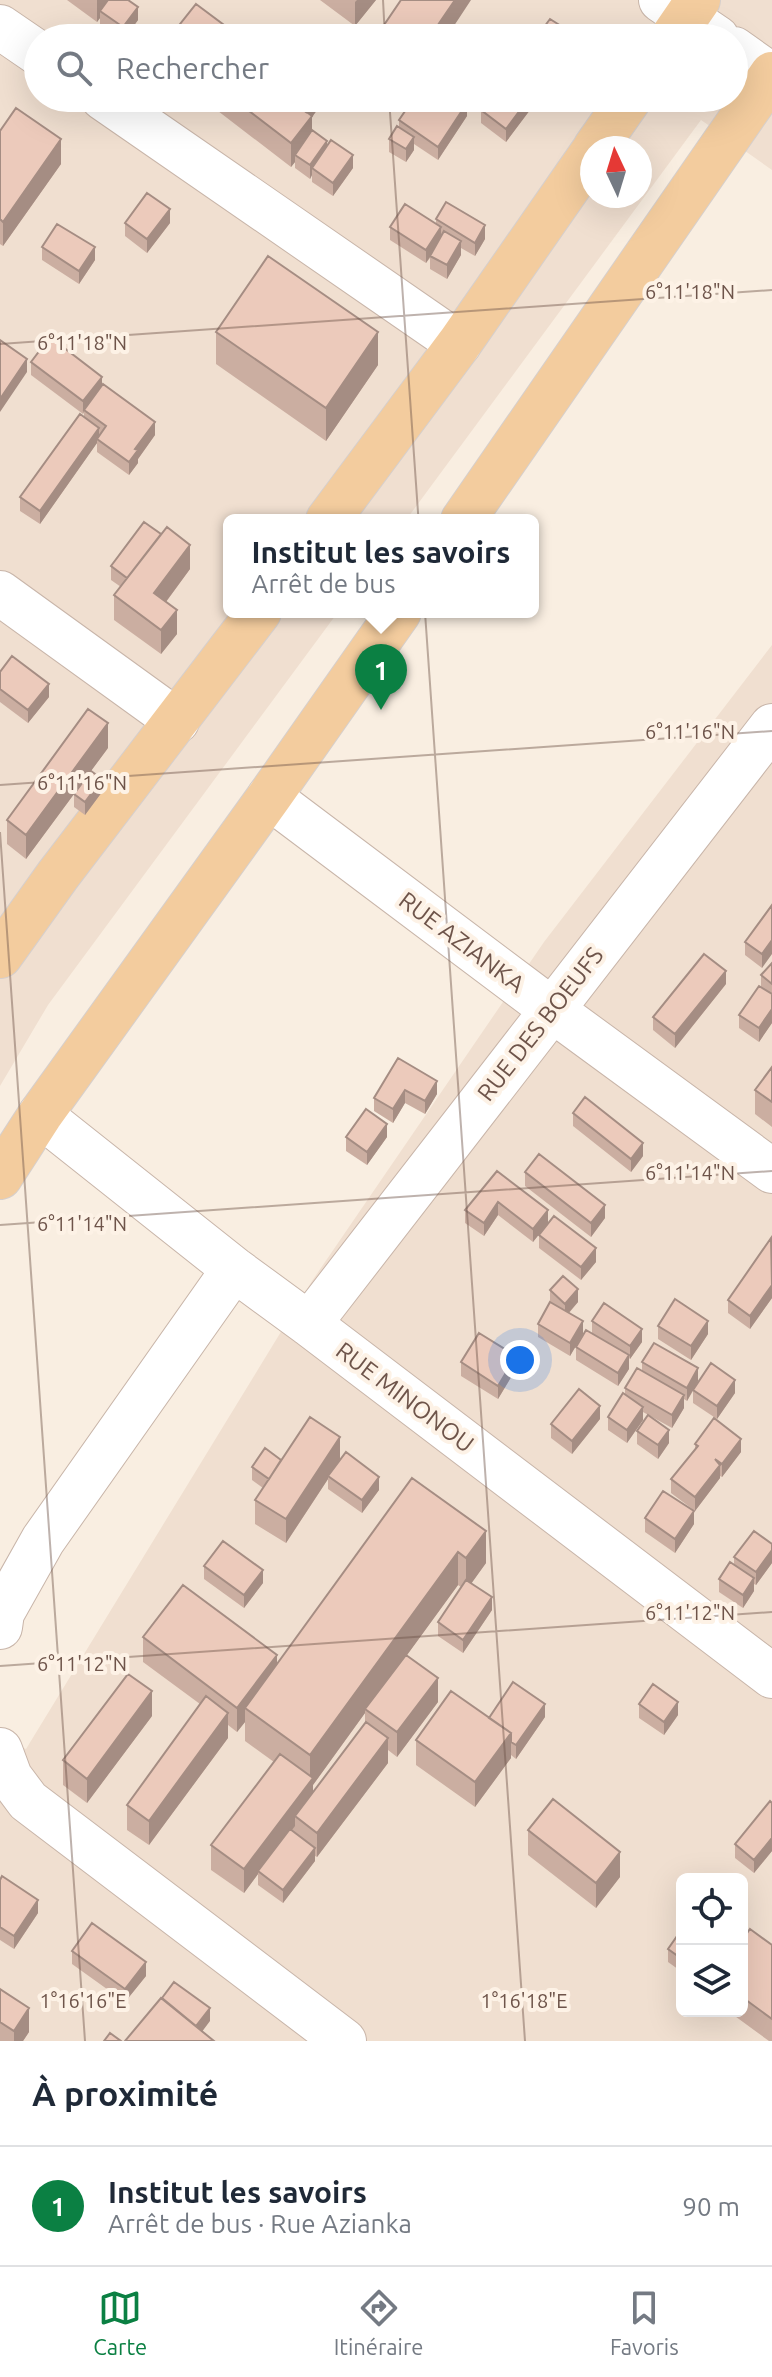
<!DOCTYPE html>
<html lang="fr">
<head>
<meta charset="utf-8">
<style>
  :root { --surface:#fff; --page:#f2f2f3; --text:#1f2937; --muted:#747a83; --line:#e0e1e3; --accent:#0b8043 }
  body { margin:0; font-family:Ubuntu,sans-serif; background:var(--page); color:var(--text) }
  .controls { position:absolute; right:24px; bottom:24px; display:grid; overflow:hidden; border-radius:12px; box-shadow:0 8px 32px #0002 }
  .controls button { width:72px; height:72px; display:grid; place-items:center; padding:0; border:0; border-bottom:2px solid var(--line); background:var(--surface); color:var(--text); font:40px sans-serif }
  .compass { position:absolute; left:580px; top:136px; width:72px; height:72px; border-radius:50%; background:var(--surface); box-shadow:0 8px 32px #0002; rotate:356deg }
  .you { position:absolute; left:520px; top:1360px; width:28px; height:28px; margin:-20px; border:6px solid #fff; border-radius:50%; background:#1a73e8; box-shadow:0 0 0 12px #1a73e833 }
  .badge { display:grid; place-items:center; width:52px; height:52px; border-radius:50%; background:var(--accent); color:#fff; font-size:26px; font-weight:700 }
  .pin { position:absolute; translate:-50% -66px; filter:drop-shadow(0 2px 4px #0008) }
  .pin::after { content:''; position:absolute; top:42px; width:28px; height:24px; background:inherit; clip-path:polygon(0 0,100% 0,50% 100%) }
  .popup { position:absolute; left:223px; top:514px; width:316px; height:104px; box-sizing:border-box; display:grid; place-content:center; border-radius:12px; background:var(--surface); filter:drop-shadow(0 2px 6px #0005); font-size:26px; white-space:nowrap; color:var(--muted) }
  .popup b { font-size:30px; color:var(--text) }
  .popup::after { content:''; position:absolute; left:50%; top:100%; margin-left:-16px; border:16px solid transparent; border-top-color:var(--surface) }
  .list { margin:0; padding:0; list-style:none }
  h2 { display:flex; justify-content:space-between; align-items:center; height:104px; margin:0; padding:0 32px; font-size:34px }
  h2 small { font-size:26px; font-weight:400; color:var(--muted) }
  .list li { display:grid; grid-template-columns:52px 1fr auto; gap:24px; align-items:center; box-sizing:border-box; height:120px; padding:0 32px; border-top:2px solid var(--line) }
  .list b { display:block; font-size:30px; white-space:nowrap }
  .list p { margin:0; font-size:26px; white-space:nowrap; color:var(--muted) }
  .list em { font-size:26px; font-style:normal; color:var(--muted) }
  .icon { flex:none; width:44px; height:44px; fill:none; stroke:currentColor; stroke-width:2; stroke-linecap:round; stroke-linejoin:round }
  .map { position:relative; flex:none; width:772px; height:2041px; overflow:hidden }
  .search { position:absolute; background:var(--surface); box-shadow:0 8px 32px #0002; left:24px; right:24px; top:24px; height:88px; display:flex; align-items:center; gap:20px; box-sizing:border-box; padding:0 28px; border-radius:44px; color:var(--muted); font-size:30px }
  .sheet { height:224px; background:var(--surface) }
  nav { display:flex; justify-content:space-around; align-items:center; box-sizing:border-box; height:112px; border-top:2px solid var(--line); background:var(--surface); font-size:22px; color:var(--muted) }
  nav a { display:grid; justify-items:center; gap:4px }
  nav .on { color:var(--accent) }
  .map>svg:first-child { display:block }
  .residential { fill:#f0dfd0; fill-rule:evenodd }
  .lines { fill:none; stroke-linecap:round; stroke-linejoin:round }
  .minor-casing { stroke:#c8b5a9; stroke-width:46 }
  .major-casing { stroke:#d6cfcc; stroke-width:46 }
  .minor { stroke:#fff; stroke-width:44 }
  .major { stroke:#f3cc9e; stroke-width:44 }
  .wall { fill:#cbaea1; fill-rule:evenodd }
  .shaded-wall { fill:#a58d83 }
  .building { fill:#eccabb; stroke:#a58d83; stroke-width:2 }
  .ticks { fill:none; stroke:#6e544a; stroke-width:2; stroke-opacity:0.45 }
  .labels { text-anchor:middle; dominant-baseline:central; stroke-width:8; stroke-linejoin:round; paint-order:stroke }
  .street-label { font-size:24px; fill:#6e544a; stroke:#fdf2e6 }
  .ticks-label { font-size:20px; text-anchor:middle; fill:#6e544a; stroke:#fdf2e6; stroke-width:8; stroke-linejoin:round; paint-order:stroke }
</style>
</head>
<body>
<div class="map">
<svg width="772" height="2041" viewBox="0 0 772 2041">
  <rect width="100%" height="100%" fill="#f9eee1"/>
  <!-- residential -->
  <path class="residential" d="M0 0H772V170L701 120 406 520H229V612H338L48 1005 0 1086ZM38 38H734V98H38ZM592 148H640V196H592Z
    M772 645V2041H0V1738L26 1749 312 1281 544 942ZM682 1879H742V2011H682Z"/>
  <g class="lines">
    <defs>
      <path id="minor" d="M661 0 717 38
        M0 27 38 53
        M734 49 772 76
        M103 98 459 344
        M0 593 177 721
        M269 797 551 1009 772 1171
        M40 1115 234 1269 309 1324 772 1676
        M309 1324 772 726
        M0 1627 2 1613 43 1540 234 1269
        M0 1750 10 1777 28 1801 344 2041"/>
      <path id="major" d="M672 38 698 0
        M595 148 630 98
        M328 520 459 344 592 153
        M463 520 772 74
        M0 956 58 875 259 612
        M0 1177 40 1115 269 797 399 612"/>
    </defs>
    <!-- minor casing -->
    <use href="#minor" class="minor-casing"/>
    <!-- major casing -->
    <use href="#major" class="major-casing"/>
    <!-- minor -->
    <use href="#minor" class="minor"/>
    <!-- major -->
    <use href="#major" class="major"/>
  </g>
  <!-- wall -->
  <path class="wall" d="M67 0H128L138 20 125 38H120L100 25V18L97 22Z
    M320 0H376L355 26Z
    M382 28 446 38H382Z
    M218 98H326L312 117V131L327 146 353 168 333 196 312 182V175L310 179 295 168V162L291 167 218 111Z
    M536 98V102L506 142 481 123V110Z
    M467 116 438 160 414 144V150L406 162 389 152V139L399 127V120Z
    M0 131 61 164 3 246 0 244Z
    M436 219 485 239 475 256 461 248V255L447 279 430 269V258L426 263 390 240V227L436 223Z
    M125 223H170L147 253 125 236Z
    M42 247 95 260 79 284 42 260Z
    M216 332 378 365 326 441 216 364Z
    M31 362 102 385 155 435 138 459V463L129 475 97 452V443L40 524 20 511V497L84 417V412L83 414 31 375Z
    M111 566 190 569 166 602 177 634 161 654 114 620V595L121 587 111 580Z
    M0 672 49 697 28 723 0 702Z
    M108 748 84 780 102 792 85 815 74 807V794L26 859 7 844V820Z
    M772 905 762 968 745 955V942Z
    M772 963V1023L759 1042 739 1028V1015L761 987V975Z
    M726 984 675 1048 653 1030V1017Z
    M398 1058 437 1094 425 1114 405 1103 393 1123 374 1111V1098Z
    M772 1067V1127L755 1114V1090Z
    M573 1113 643 1156 631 1172 573 1126Z
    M346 1137H387L367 1165 346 1151Z
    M497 1171 548 1223 533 1242 498 1215 484 1236 465 1223V1210Z
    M525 1172 605 1218 591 1237 525 1186Z
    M539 1235 596 1262 581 1280 539 1248Z
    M772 1239V1298L750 1329 728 1313V1300Z
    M550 1290 578 1302 569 1313 583 1334 570 1356 538 1337V1324L550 1302Z
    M592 1321 642 1342 630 1359 629 1358V1369L618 1386 576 1360V1347L592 1333Z
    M658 1326 708 1334 691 1360 658 1339Z
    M461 1362 516 1369 498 1399 461 1376Z
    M642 1362 698 1381 735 1393 717 1419 693 1403V1391L687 1401 684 1399V1408L672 1428 643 1412V1420L627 1443 608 1430V1417L625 1394V1388L642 1370Z
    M600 1419 572 1454 551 1438V1424Z
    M637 1431 669 1443 658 1459 637 1444Z
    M695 1444 741 1452 722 1477 720 1476V1478L695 1511 671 1493V1479L695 1449Z
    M281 1460H340L379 1490 362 1513 328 1489V1479L286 1543 255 1524V1500L263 1488 252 1480V1467Z
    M412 1478 486 1563 471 1583 492 1610 463 1653 438 1636V1622L461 1587 458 1585 407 1655 438 1702 397 1757 388 1750V1763L317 1857 315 1856V1861L283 1903 258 1885V1874L244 1893 211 1870V1845L274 1762 245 1741V1722L237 1732 228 1725V1738L149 1845 127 1830V1805L200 1704 143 1662V1637L277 1664ZM365 1713V1724L313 1793V1785Z
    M645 1518 694 1524 675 1553 645 1532Z
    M772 1544V1563L756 1585 754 1584V1591L743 1608 719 1592V1579L734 1565V1557Z
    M204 1566 263 1583 244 1608 204 1579Z
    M639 1704 678 1715 664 1735 639 1718Z
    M152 1716 87 1803 63 1785V1760Z
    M545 1717 516 1759 511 1755V1758L475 1807 416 1765V1740Z
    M772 1803V1851L754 1873 735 1858V1844Z
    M528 1830 620 1877 596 1908 528 1855Z
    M0 1880 38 1913 14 1949 0 1940Z
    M682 1929V1972L668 1962V1949Z
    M742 1940 772 1945V2041H769L728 2011H742Z
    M72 1951 146 1976 125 2002 72 1964Z
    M0 1989 29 2032 23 2041H0Z"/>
  <!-- shaded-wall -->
  <path class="shaded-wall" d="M97 0H113L100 11V18L97 22Z
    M357 0H376L355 26V2Z
    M455 0H471L446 38H429Z
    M138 7V20L125 38H123V27Z
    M224 25V38H214Z
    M316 98H326L312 117V141L295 155V162L291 167V143L304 114Z
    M529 98H536V102L506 142V129Z
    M467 103V116L438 160V147Z
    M414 137V150L406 162V149Z
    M61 139V164L3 246V222Z
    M327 141V155L312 168V175L310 179V165Z
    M353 155V168L333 196V183Z
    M170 209V223L147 253V239Z
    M485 225V239L475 256V243Z
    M441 227V240L426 263V250Z
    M461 241V255L447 279V265Z
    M95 247V260L79 284V271Z
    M378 332V365L326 441V408Z
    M27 359V372L0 412V399Z
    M102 377V390L84 410 83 414V401Z
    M155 422V435L138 459V463L129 475V462L135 449Z
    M99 428V440L97 439V443L40 524V511Z
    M190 545V569L154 618V593Z
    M177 610V634L161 654V630Z
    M49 684V697L28 723V710Z
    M108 723V748L26 859V835Z
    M102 779V792L85 815V802Z
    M772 940V954L762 968V954Z
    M726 971V984L675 1048V1034Z
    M772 1009V1023L759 1042V1028Z
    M437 1081V1094L425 1114V1101Z
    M405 1090V1103L393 1123V1109Z
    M387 1124V1137L367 1165V1152Z
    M643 1143V1156L631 1172V1159Z
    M498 1202V1215L484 1236V1223Z
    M605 1205V1218L591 1237V1223Z
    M548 1210V1223L533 1242V1229Z
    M596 1248V1262L581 1280V1267Z
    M772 1285V1298L750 1329V1316Z
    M578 1289V1302L565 1317V1304Z
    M583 1321V1334L570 1356V1343Z
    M708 1321V1334L691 1360V1346Z
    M642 1329V1342L630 1359V1346Z
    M629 1355V1369L618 1386V1373Z
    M516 1356V1369L498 1399V1386Z
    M698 1368V1381L687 1401V1388Z
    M735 1380V1393L717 1419V1406Z
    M684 1395V1408L672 1428V1415Z
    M600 1406V1419L572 1454V1441Z
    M643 1407V1420L627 1443V1430Z
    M669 1430V1443L658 1459V1445Z
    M340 1437V1462L328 1476V1479L286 1543V1519Z
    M741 1439V1452L722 1477V1464Z
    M720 1465V1478L695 1511V1497Z
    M379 1477V1490L362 1513V1500Z
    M694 1511V1524L675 1553V1539Z
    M486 1531V1563L466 1591V1558Z
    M772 1550V1563L756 1585V1572Z
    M458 1552V1585L367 1710 365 1709V1713L313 1785V1802L295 1816V1826L260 1872 258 1871V1874L244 1893V1869L310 1781V1755Z
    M263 1570V1583L244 1608V1595Z
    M754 1578V1591L743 1608V1595Z
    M492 1597V1610L463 1653V1640Z
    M277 1655V1679L245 1708V1722L237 1732V1708Z
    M438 1678V1702L397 1757V1732Z
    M152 1691V1716L87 1803V1779Z
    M678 1702V1715L664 1735V1722Z
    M545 1704V1717L516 1759V1745Z
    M228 1713V1738L149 1845V1821Z
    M511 1733V1758L475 1807V1782Z
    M388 1738V1763L317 1857V1833Z
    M772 1838V1851L754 1873V1860Z
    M315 1848V1861L283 1903V1890Z
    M620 1852V1877L596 1908V1883Z
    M38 1900V1913L14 1949V1936Z
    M146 1962V1976L125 2002V1989Z
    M29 2008V2032L23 2041H14V2031Z
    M210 2008V2021L195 2041V2028Z"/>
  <!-- building -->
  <path class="building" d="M108 0H128L138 7 123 27 100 11Z
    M401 0H455L429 38H397L382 28Z
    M196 4 224 25 214 38H169Z
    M550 19 572 33 568 38H536Z
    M232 98H288L312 116 291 143Z
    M288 98H316L306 112Z
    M414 98H460L467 103 438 147 399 120Z
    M490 98H529L506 129 481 110Z
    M16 108 61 139 3 222 0 219V131Z
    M397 126 414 137 406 149 389 139Z
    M312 130 327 141 310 165 295 155Z
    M331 140 353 155 333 183 312 168Z
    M147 193 170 209 147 239 125 223Z
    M446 202 485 225 475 243 436 219Z
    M405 204 441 227 426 250 390 227Z
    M57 224 95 247 79 271 42 247Z
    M444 231 461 241 447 265 430 256Z
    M268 256 378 332 326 408 216 332Z
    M50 337 102 377 83 401 31 362Z
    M0 340 27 359 0 399Z
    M103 384 155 422 135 449 138 450 129 462 97 439 106 426 84 410Z
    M80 414 99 428 40 511 20 497Z
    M144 522 161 534 127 578 111 566Z
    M167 527 190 545 154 593 177 610 161 630 114 595Z
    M12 656 49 684 28 710 0 689V672Z
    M88 709 108 723 26 835 7 820Z
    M91 771 102 779 85 802 74 794Z
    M772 905V940L762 954 745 942Z
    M704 954 726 971 675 1034 653 1017Z
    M772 963V984L761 975Z
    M759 986 772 994V1009L759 1028 739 1015Z
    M398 1058 437 1081 425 1101 405 1090 393 1109 374 1098Z
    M772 1067V1102L755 1090Z
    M585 1097 643 1143 631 1159 573 1113Z
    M366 1109 387 1124 367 1152 346 1137Z
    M539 1154 605 1205 591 1223 525 1172Z
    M497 1171 548 1210 533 1229 498 1202 484 1223 465 1210Z
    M554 1216 596 1248 581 1267 539 1235Z
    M771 1238 772 1285 750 1316 728 1300Z
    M563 1276 578 1289 565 1304 550 1290Z
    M675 1299 708 1321 691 1346 658 1326Z
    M550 1302 583 1321 570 1343 538 1324Z
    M604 1303 642 1329 630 1346 592 1321Z
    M586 1330 629 1355 618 1373 576 1347Z
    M479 1333 516 1356 498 1386 461 1362Z
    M654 1343 698 1368 687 1388 642 1362Z
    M711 1363 735 1380 717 1406 693 1390Z
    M637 1368 684 1395 672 1415 625 1388Z
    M579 1389 600 1406 572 1441 551 1424Z
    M623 1393 643 1407 627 1430 608 1417Z
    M648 1415 669 1430 658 1445 637 1431Z
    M310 1417 340 1437 286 1519 255 1500Z
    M714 1418 741 1439 722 1464 715 1459 720 1465 695 1497 671 1479 698 1446 695 1444Z
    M265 1448 281 1460 269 1479 252 1467Z
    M346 1452 379 1477 362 1500 328 1476Z
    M412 1478 486 1531 466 1558 458 1552 310 1755 245 1708Z
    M663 1491 694 1511 675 1539 645 1518Z
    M754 1531 772 1544V1550L756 1572 734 1557Z
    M223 1541 263 1570 244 1595 204 1566Z
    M730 1562 754 1578 743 1595 719 1579Z
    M466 1580 492 1597 463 1640 438 1622Z
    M183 1585 277 1655 237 1708 143 1637Z
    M406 1655 438 1678 397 1732 365 1709Z
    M128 1674 152 1691 87 1779 63 1760Z
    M513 1682 545 1704 516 1745 511 1742V1733L489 1718Z
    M653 1684 678 1702 664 1722 639 1704Z
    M451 1691 511 1733 475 1782 416 1740Z
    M206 1696 228 1713 149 1821 127 1805Z
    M366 1722 388 1738 317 1833 295 1816Z
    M280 1754 313 1778 244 1869 211 1845Z
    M553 1799 620 1852 596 1883 528 1830Z
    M770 1801 772 1803V1838L754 1860 735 1844Z
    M290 1829 315 1848 283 1890 258 1871Z
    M2 1876 38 1900 14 1936 0 1927V1880Z
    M92 1923 146 1962 125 1989 72 1951Z
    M682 1929V1959L668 1949Z
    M750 1929 772 1945V2019L742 1997V1940Z
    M174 1982 210 2008 196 2026 162 1998Z
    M0 1989 29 2008 14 2031 0 2022Z
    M161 1998 214 2041H125Z
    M110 2033 121 2041H104Z"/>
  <!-- ticks -->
  <path class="ticks" d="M383 0 385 38M389 98 525 2041M0 344 772 290M0 785 772 731M0 832 85 2041M0 1225 772 1171M0 1666 772 1612"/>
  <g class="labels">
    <!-- street labels -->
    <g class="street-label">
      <text transform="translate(462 942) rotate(37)">RUE AZIANKA</text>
      <text transform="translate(540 1024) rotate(-52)">RUE DES BOEUFS</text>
      <text transform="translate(405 1397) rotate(37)">RUE MINONOU</text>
    </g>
  </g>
  <g class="ticks-label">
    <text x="690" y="299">6°11'18"N</text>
    <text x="82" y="350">6°11'18"N</text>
    <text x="690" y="739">6°11'16"N</text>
    <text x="82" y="790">6°11'16"N</text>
    <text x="690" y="1180">6°11'14"N</text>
    <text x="82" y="1231">6°11'14"N</text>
    <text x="690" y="1620">6°11'12"N</text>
    <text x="82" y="1671">6°11'12"N</text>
    <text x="83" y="2008">1°16'16"E</text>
    <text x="524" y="2008">1°16'18"E</text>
  </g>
</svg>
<div class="controls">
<button><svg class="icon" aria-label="locate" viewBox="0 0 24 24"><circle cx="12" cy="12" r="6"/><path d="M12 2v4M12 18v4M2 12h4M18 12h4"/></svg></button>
<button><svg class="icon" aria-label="layers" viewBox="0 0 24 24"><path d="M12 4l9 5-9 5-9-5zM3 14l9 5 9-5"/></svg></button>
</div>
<svg class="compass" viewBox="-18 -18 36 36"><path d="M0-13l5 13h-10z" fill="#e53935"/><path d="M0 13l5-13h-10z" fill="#747a83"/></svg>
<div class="you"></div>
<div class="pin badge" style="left:381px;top:710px">1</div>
<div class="popup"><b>Institut les savoirs</b>Arrêt de bus</div>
<div class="search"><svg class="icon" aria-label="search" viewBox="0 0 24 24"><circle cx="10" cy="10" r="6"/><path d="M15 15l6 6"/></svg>Rechercher</div>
</div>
<section class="sheet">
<h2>À proximité<small></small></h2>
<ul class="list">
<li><span class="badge">1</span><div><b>Institut les savoirs</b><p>Arrêt de bus · Rue Azianka</p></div><em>90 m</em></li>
</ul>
</section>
<nav>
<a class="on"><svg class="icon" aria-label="map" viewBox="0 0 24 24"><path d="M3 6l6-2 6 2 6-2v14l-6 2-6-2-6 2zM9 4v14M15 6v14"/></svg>Carte</a>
<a><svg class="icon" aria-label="directions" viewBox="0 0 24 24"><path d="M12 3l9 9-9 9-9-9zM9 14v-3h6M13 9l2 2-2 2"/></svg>Itinéraire</a>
<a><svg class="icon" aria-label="saved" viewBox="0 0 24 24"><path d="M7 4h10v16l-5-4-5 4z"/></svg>Favoris</a>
</nav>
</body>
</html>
